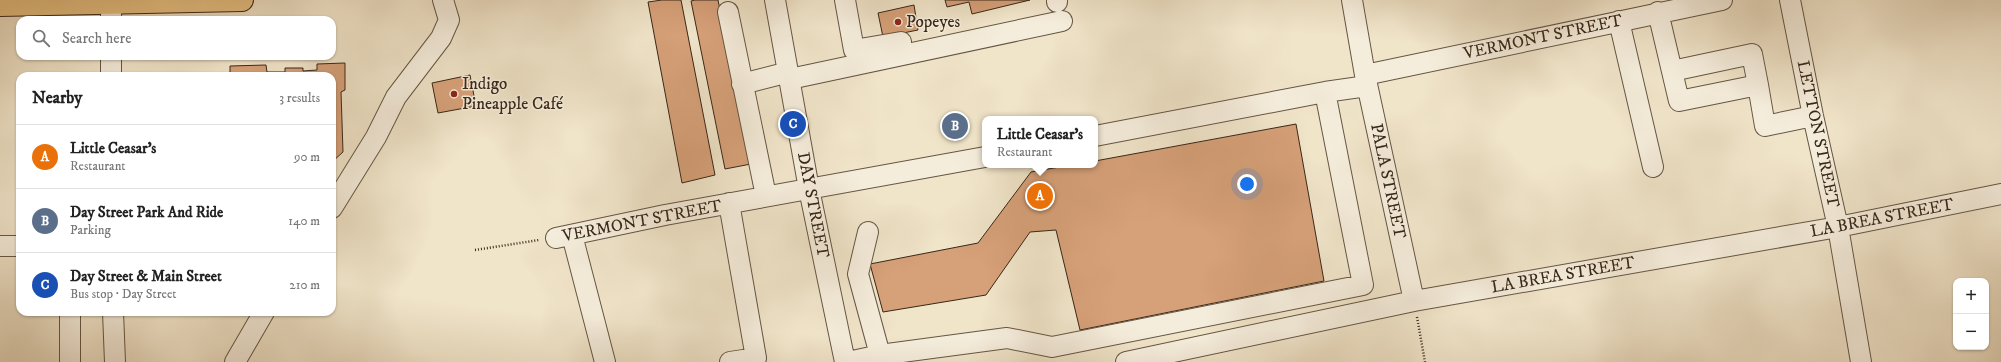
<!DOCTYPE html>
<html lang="en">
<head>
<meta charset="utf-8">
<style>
  :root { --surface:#fff; --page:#f2f2f2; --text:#222; --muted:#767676; --line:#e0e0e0; --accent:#8f2418 }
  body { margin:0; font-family:"IM FELL DW Pica",serif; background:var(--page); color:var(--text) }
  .controls { position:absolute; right:12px; bottom:12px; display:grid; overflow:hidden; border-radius:8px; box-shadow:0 1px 3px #0004 }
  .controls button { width:36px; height:36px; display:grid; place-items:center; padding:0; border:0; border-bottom:1px solid var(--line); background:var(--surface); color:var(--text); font:20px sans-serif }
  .you { position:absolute; left:1247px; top:184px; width:14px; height:14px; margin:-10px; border:3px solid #fff; border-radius:50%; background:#1a73e8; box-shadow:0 0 0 6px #1a73e833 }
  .badge { display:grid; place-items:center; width:26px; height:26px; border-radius:50%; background:var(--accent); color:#fff; font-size:13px; font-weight:700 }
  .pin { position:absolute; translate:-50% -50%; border:2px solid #fff; box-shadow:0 1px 4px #0006 }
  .popup { position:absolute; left:982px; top:116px; width:116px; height:52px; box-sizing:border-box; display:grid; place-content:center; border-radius:8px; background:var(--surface); filter:drop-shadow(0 1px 3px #0005); font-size:13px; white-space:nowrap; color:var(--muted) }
  .popup b { font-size:15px; color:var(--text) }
  .popup::after { content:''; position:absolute; left:50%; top:100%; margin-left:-8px; border:8px solid transparent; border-top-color:var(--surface) }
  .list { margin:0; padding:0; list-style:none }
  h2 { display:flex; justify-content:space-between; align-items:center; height:52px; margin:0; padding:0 16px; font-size:17px }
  h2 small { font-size:13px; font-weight:400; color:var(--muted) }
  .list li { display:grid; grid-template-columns:26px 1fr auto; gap:12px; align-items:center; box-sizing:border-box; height:64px; padding:0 16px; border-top:1px solid var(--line) }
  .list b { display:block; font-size:15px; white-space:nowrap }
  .list p { margin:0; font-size:13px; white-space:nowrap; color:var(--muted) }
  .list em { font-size:13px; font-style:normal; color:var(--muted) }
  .icon { flex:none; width:22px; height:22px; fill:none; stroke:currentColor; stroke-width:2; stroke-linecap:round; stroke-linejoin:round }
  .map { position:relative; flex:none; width:2001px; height:362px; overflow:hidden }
  .search { position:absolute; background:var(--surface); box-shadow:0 1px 3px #0004; left:16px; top:16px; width:320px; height:44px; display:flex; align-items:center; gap:10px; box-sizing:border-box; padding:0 14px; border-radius:12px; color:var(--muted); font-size:15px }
  .panel { position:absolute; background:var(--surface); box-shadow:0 1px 3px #0004; left:16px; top:72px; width:320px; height:244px; border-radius:12px }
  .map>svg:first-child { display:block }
  .building { fill:#d6a078; stroke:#372718 }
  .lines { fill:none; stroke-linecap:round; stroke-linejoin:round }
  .minor-casing { stroke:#655644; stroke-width:22 }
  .major-casing { stroke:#372718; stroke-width:24 }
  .path { stroke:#372718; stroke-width:2.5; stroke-dasharray:1 2; stroke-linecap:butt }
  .minor { stroke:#f5eddc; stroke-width:20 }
  .major { stroke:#e8c284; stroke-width:22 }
  .poi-dot { fill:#8f2418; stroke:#f5eddc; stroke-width:1.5 }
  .labels { text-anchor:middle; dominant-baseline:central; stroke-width:3; stroke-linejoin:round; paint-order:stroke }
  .poi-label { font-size:17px; fill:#372718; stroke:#f5eddc; text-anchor:start }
  .street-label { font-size:17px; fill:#372718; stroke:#f5eddc }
</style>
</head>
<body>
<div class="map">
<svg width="2001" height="362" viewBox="0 0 2001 362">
  <rect width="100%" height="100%" fill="#f0e4c9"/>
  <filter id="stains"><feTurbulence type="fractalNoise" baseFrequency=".005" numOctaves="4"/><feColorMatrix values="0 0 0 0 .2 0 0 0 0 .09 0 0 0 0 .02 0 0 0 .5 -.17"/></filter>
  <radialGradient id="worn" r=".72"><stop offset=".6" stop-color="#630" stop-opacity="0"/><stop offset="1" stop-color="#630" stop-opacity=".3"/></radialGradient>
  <!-- building -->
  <path class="building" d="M662 0H681L715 175 682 183 648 2Z
    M695 0H718L751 164 725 169 691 1Z
    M945 0H1030L972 14 969 2 947 7Z
    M914 5 918 30 883 37 878 13Z
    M345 63V90L341 92 343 152 332 162V76H230V66L266 65 267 72H285V68H303V71L317 70V64Z
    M470 75 476 106 438 113 432 83Z
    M1296 124 1324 281 1080 330 1056 230 1030 232 986 295 883 312 870 264 978 243 1031 172 1071 165H1095V161Z"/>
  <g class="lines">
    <defs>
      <path id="minor" d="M775 0 809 189 845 362
        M845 0 854 50 901 42
        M1057 0V2
        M1352 0 1365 75 1414 301
        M1790 0 1813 116 1838 227 1861 362
        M728 12 766 196
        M1658 12 1679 101 1758 85 1765 126 1813 116
        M111 20V0
        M1619 21 1653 167
        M111 56V76
        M1672 71 1752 54 1758 85
        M1365 75 1722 0
        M790 79 1062 21
        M742 84 789 72
        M1095 136 1325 92 1367 86
        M729 203 756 358 730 362
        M332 208 376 137 396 97 441 38 449 20 443 0
        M572 235 605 362
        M556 238 665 215 985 157
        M0 246H20
        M70 312V362
        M113 312 115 362
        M880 355 1007 338 1052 347 1363 285 1325 92
        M235 362 264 312
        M848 362 880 355 858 274 868 232
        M1126 362 1414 301 1838 227 2001 194"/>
      <path id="major" d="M0 5 242 0"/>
    </defs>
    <!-- minor casing -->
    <use href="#minor" class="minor-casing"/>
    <!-- major casing -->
    <use href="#major" class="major-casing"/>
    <!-- path -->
    <path class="path" d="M475 250 539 240
      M1417 317 1425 362"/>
    <!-- minor -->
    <use href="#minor" class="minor"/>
    <!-- major -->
    <use href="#major" class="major"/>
  </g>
  <!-- markers -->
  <g class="poi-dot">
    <circle cx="898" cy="22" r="4"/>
    <circle cx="454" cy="94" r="4"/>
  </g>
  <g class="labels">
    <!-- poi labels -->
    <g class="poi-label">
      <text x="906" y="22">Popeyes</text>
      <text x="462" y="84">Indigo<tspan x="462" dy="20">Pineapple Café</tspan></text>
    </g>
    <!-- street labels -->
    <g class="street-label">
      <text transform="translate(1543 37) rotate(-12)">VERMONT STREET</text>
      <text transform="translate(1818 134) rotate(78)">LETTON STREET</text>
      <text transform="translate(1388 181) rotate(78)">PALA STREET</text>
      <text transform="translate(813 205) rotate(79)">DAY STREET</text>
      <text transform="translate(1882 218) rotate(-11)">LA BREA STREET</text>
      <text transform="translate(642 221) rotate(-11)">VERMONT STREET</text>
      <text transform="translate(1563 275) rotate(-10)">LA BREA STREET</text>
    </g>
  </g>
  <rect width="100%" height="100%" filter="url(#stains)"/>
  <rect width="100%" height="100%" fill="url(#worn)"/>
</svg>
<div class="controls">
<button>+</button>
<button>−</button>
</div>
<div class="you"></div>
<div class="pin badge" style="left:1040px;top:196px;background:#e8710a">A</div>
<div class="popup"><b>Little Ceasar's</b>Restaurant</div>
<div class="pin badge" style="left:955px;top:126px;background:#5c6f8a">B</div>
<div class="pin badge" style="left:793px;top:124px;background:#1a4fb4">C</div>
<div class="search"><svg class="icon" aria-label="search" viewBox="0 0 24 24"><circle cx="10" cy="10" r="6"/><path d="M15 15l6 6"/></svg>Search here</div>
<section class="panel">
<h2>Nearby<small>3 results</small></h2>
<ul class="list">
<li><span class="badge" style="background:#e8710a">A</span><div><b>Little Ceasar's</b><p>Restaurant</p></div><em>90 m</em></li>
<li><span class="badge" style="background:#5c6f8a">B</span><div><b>Day Street Park And Ride</b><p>Parking</p></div><em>140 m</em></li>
<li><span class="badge" style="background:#1a4fb4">C</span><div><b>Day Street &amp; Main Street</b><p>Bus stop · Day Street</p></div><em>210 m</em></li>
</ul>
</section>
</div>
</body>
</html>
